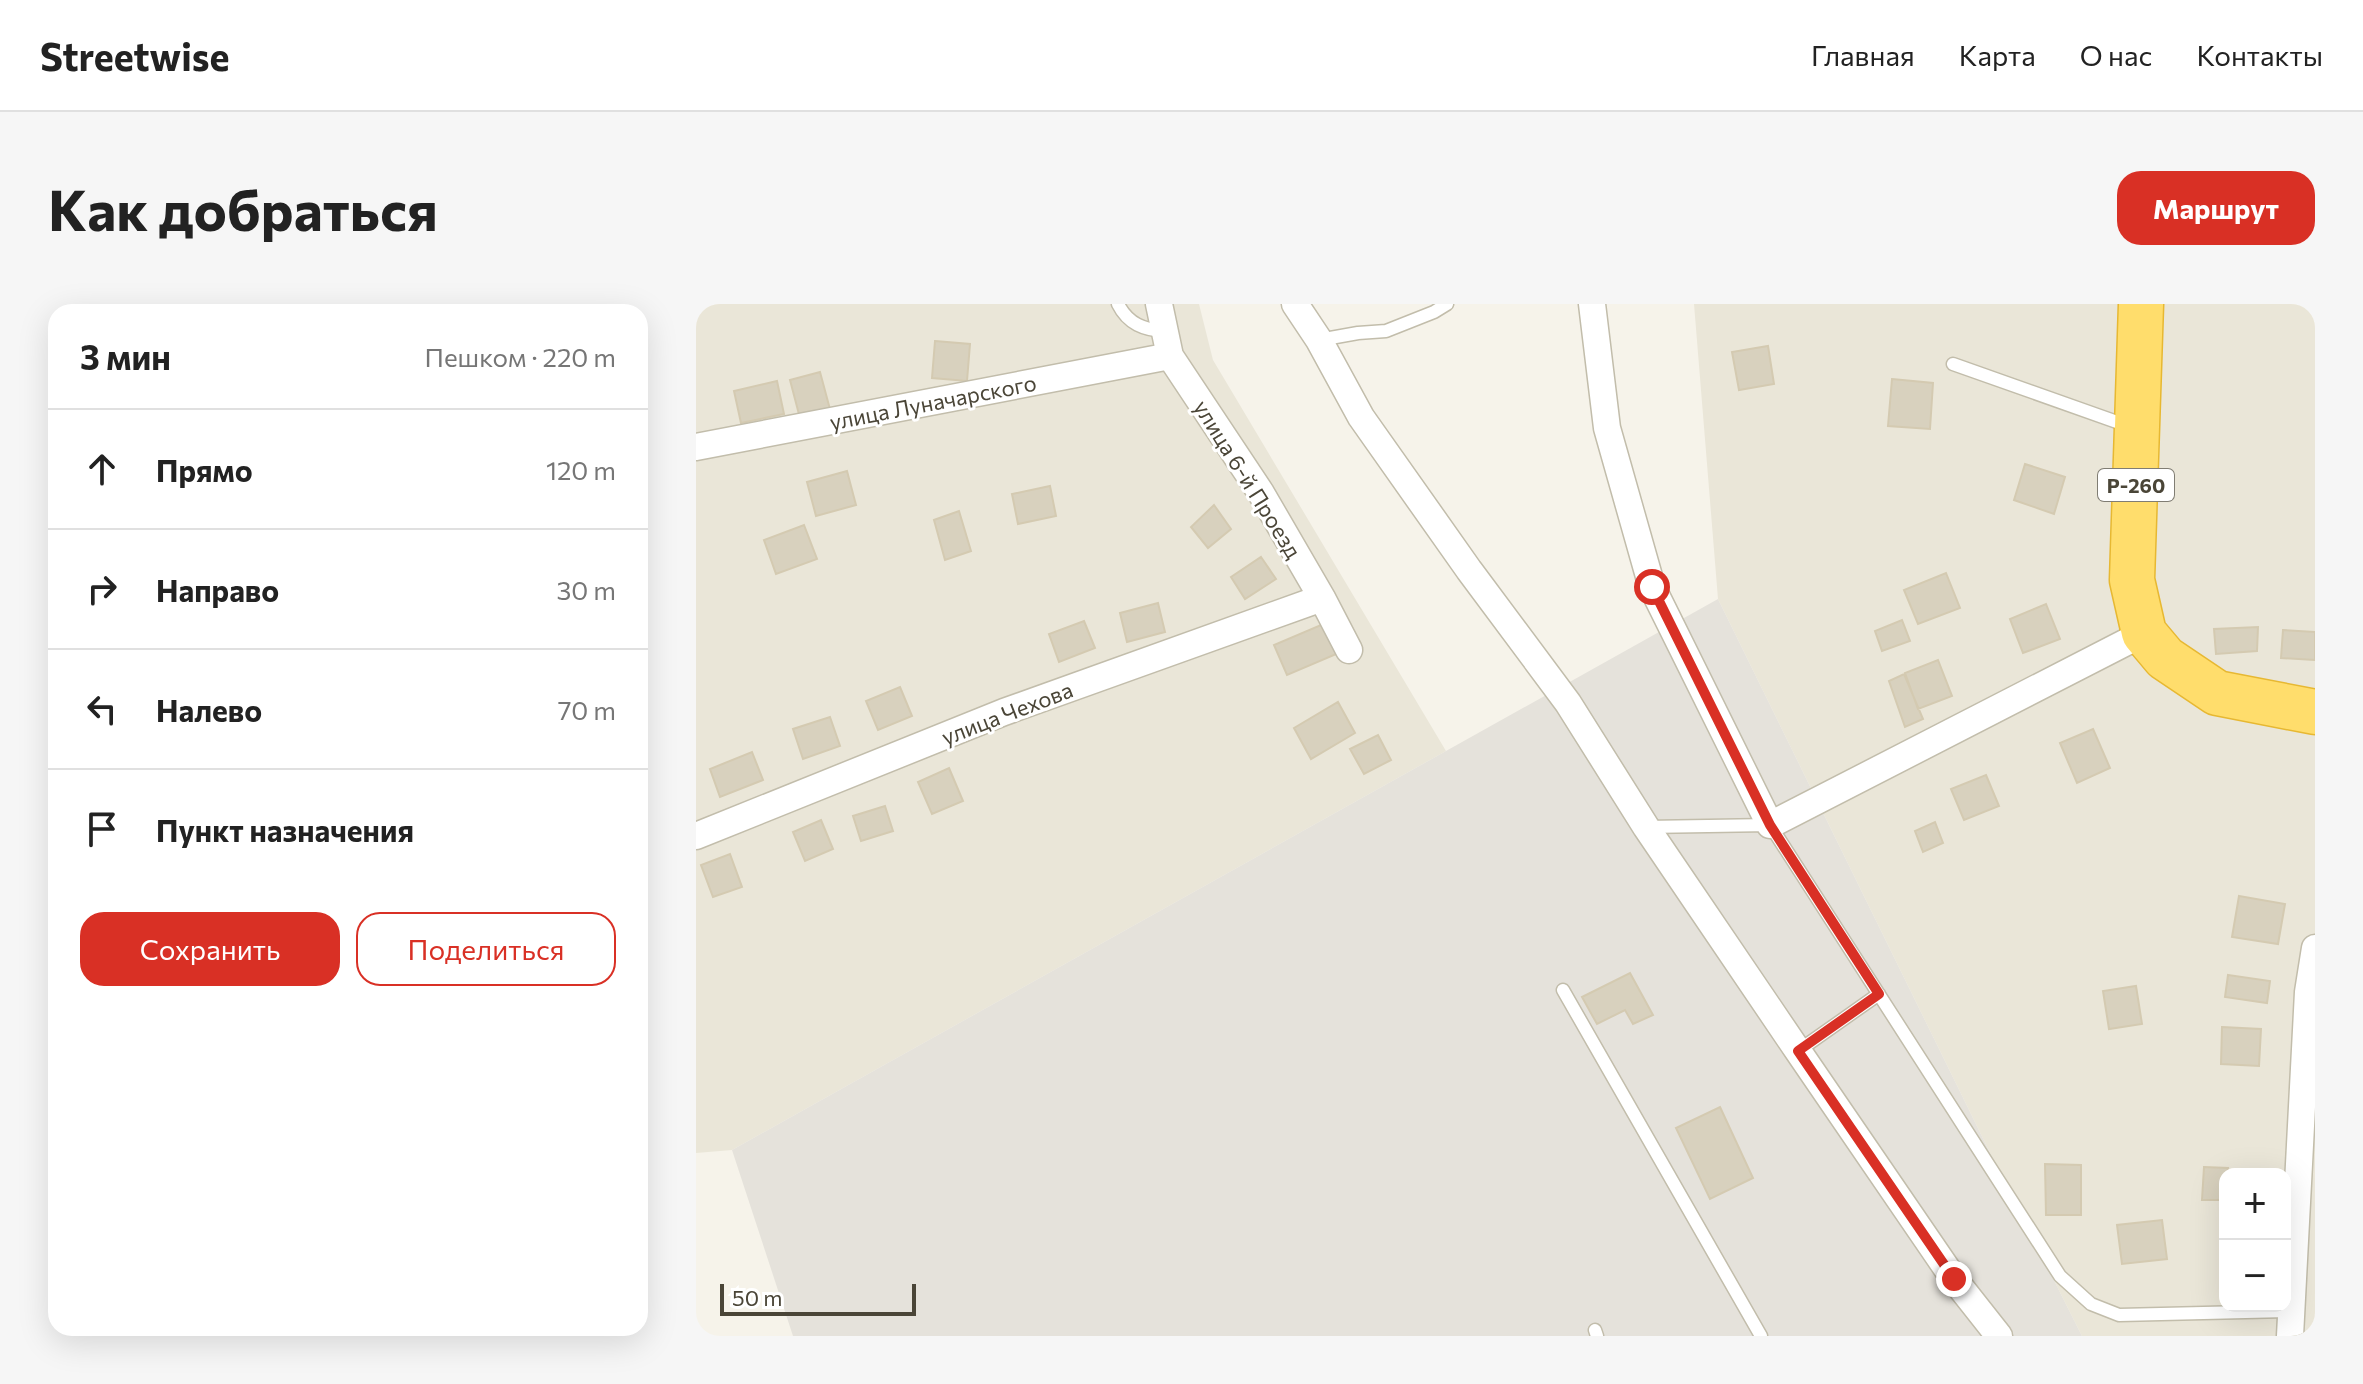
<!DOCTYPE html>
<html lang="ru">
<head>
<meta charset="utf-8">
<style>
  :root { --surface:#fff; --page:#f6f6f6; --text:#222; --muted:#767676; --line:#e0e0e0; --accent:#d93025 }
  body { margin:0; font-family:Commissioner,sans-serif; background:var(--page); color:var(--text) }
  .controls { position:absolute; right:24px; bottom:24px; display:grid; overflow:hidden; border-radius:16px; box-shadow:0 8px 32px #0002 }
  .controls button { width:72px; height:72px; display:grid; place-items:center; padding:0; border:0; border-bottom:2px solid var(--line); background:var(--surface); color:var(--text); font:40px sans-serif }
  .scale { position:absolute; left:24px; bottom:20px; width:196px; box-sizing:border-box; padding-left:8px; border:4px solid #4a4537; border-top:0; font-size:22px; line-height:28px; white-space:nowrap; color:#4a4537; -webkit-text-stroke:6px #fff; paint-order:stroke }
  .stop { position:absolute; width:24px; height:24px; margin:-18px; border:6px solid #d93025; border-radius:50%; background:#fff }
  .stop.end { background:#d93025; border-color:#fff; box-shadow:0 2px 8px #0008 }
  .list { margin:0; padding:0; list-style:none }
  h2 { display:flex; justify-content:space-between; align-items:center; height:104px; margin:0; padding:0 32px; font-size:34px }
  h2 small { font-size:26px; font-weight:400; color:var(--muted) }
  .list li { display:grid; grid-template-columns:52px 1fr auto; gap:24px; align-items:center; box-sizing:border-box; height:120px; padding:0 32px; border-top:2px solid var(--line) }
  .list b { display:block; font-size:30px; white-space:nowrap }
  .list em { font-size:26px; font-style:normal; color:var(--muted) }
  .actions { display:flex; gap:16px; padding:24px 32px }
  .actions a { flex:1; padding:18px 0; border:2px solid var(--accent); border-radius:24px; text-align:center; font-size:28px; color:var(--accent) }
  .actions .main { background:var(--accent); color:#fff }
  .icon { flex:none; width:44px; height:44px; fill:none; stroke:currentColor; stroke-width:2; stroke-linecap:round; stroke-linejoin:round }
  .map { position:relative; flex:none; width:1619px; height:1032px; overflow:hidden; border-radius:24px }
  header { display:flex; align-items:center; gap:48px; box-sizing:border-box; height:112px; padding:0 40px; background:var(--surface); border-bottom:2px solid var(--line) }
  header strong { font-size:38px }
  nav { display:flex; gap:44px; margin-inline-start:auto; font-size:28px }
  .intro { display:flex; align-items:center; justify-content:space-between; box-sizing:border-box; height:192px; padding:0 48px }
  h1 { margin:0; font-size:56px }
  .button { padding:20px 36px; border-radius:24px; background:var(--accent); color:#fff; font-size:28px; font-weight:700 }
  main { display:flex; gap:48px; padding:0 48px }
  aside { flex:1; background:var(--surface); border-radius:24px; box-shadow:0 8px 32px #0002 }
  .map>svg:first-child { display:block }
  .residential { fill:#eae6d8; fill-rule:evenodd }
  .industrial { fill:#e5e2db }
  .building { fill:#d8d1be; stroke:#d4cab1; stroke-width:2 }
  .lines { fill:none; stroke-linecap:round; stroke-linejoin:round }
  .lane-casing { stroke:#c2bdab; stroke-width:15 }
  .street-casing { stroke:#c2bdab; stroke-width:29 }
  .highway-casing { stroke:#e7b832; stroke-width:47 }
  .lane { stroke:#fff; stroke-width:12 }
  .street { stroke:#fff; stroke-width:26 }
  .highway { stroke:#ffdd6c; stroke-width:44 }
  .route { stroke:#d93025; stroke-width:10 }
  .labels { text-anchor:middle; dominant-baseline:central; stroke-width:6; stroke-linejoin:round; paint-order:stroke }
  .shield { fill:#fff; stroke:#807d73; stroke-width:2 }
  .shield-label { font-size:20px; font-weight:bold; fill:#4a4537 }
  .street-label { font-size:22px; fill:#4a4537; stroke:#fff }
</style>
</head>
<body>
<header>
<strong>Streetwise</strong>
<nav><a>Главная</a><a>Карта</a><a>О нас</a><a>Контакты</a></nav>
</header>
<div class="intro"><h1>Как добраться</h1><a class="button">Маршрут</a></div>
<main>
<aside>
<h2>3 мин<small>Пешком · 220 m</small></h2>
<ul class="list">
<li><svg class="icon" aria-label="ahead" viewBox="0 0 24 24"><path d="M12 20V5M6 11l6-6 6 6"/></svg><div><b>Прямо</b></div><em>120 m</em></li>
<li><svg class="icon" aria-label="right" viewBox="0 0 24 24"><path d="M7 20v-9h11M14 6l5 5-5 5"/></svg><div><b>Направо</b></div><em>30 m</em></li>
<li><svg class="icon" aria-label="left" viewBox="0 0 24 24"><path d="M17 20v-9H6M10 6l-5 5 5 5"/></svg><div><b>Налево</b></div><em>70 m</em></li>
<li><svg class="icon" aria-label="arrive" viewBox="0 0 24 24"><path d="M6 21V4h12l-3 4 3 4H6"/></svg><div><b>Пункт назначения</b></div></li>
</ul>
<div class="actions"><a class="main">Сохранить</a><a>Поделиться</a></div>
</aside>
<div class="map">
<svg width="1619" height="1032" viewBox="0 0 1619 1032">
  <rect width="100%" height="100%" fill="#f6f3ea"/>
  <!-- residential -->
  <path class="residential" d="M0 0H503L517 56 750 447 36 846 0 849Z
    M998 0H1619V1032H1386L1304 869 1022 295ZM1529 870H1589V1002H1529Z"/>
  <!-- industrial -->
  <path class="industrial" d="M1022 295 1304 869 1386 1032H97L36 846Z"/>
  <!-- building -->
  <path class="building" d="M239 37 274 40 271 77 236 74Z
    M1072 42 1078 80 1043 86 1036 48Z
    M124 68 135 109 105 118 94 76Z
    M1196 75 1237 79 1234 125 1192 122Z
    M81 77 88 110 45 119 38 87Z
    M1329 160 1369 173 1358 210 1318 196Z
    M151 167 160 201 120 212 111 178Z
    M354 182 360 212 322 220 316 190Z
    M518 201 535 225 512 244 495 223Z
    M263 207 275 247 249 256 238 216Z
    M108 221 121 255 80 270 68 236Z
    M565 253 580 275 549 295 535 273Z
    M1250 269 1264 304 1222 320 1208 286Z
    M462 299 469 328 431 338 424 309Z
    M1350 300 1364 335 1327 349 1314 315Z
    M1206 316 1214 337 1186 347 1179 327Z
    M388 317 399 344 363 358 353 330Z
    M632 318 645 348 591 371 578 341Z
    M1562 323 1561 347 1520 350 1518 325Z
    M1587 326 1619 328V356L1585 354Z
    M1242 356 1256 392 1222 405 1209 369Z
    M1208 370 1227 415 1209 423 1193 377Z
    M204 383 216 412 182 426 170 397Z
    M642 398 659 429 615 455 598 424Z
    M134 413 144 442 107 455 97 425Z
    M1397 425 1414 464 1381 479 1364 439Z
    M682 431 695 456 668 470 654 445Z
    M56 448 67 476 24 493 14 465Z
    M253 464 267 497 236 510 222 478Z
    M1290 471 1303 502 1268 516 1255 485Z
    M189 502 197 527 165 537 157 512Z
    M125 516 137 545 109 557 97 528Z
    M1239 518 1247 539 1227 548 1219 527Z
    M34 550 46 583 17 593 5 561Z
    M1543 592 1589 600 1582 640 1536 633Z
    M934 669 957 711 937 720 929 706 901 720 886 693Z
    M1532 671 1574 677 1571 699 1529 693Z
    M1440 682 1446 720 1413 725 1407 687Z
    M1526 723 1565 725 1563 762 1525 760Z
    M1024 803 1057 874 1014 895 980 824Z
    M1349 860 1385 861V911H1350Z
    M1508 863 1532 864 1531 870H1529V896H1506Z
    M1466 916 1471 955 1426 960 1421 921Z"/>
  <g class="lines">
    <defs>
      <path id="lane" d="M422 0C432 20 448 26 469 27
        M623 36 662 29 690 27 738 8 751 0
        M1257 60 1435 123
        M950 523 1074 521 1364 972 1395 1000 1423 1011 1595 1007
        M867 686 1065 1032
        M1102 747 1183 690
        M899 1026 901 1032"/>
      <path id="street" d="M463 0 474 52 565 189 626 294 653 346
        M599 0 623 36 665 113 773 266 872 399 950 523 1102 747 1258 975 1303 1032
        M896 0 911 124 956 283 1074 521 1448 329
        M0 143 474 52
        M0 532 308 408 626 294
        M1594 1032 1612 688 1619 644"/>
      <path id="highway" d="M1445 0 1436 276 1448 329 1469 354 1521 389 1619 408"/>
    </defs>
    <!-- lane casing -->
    <use href="#lane" class="lane-casing"/>
    <!-- street casing -->
    <use href="#street" class="street-casing"/>
    <!-- highway casing -->
    <use href="#highway" class="highway-casing"/>
    <!-- lane -->
    <use href="#lane" class="lane"/>
    <!-- street -->
    <use href="#street" class="street"/>
    <!-- highway -->
    <use href="#highway" class="highway"/>
  </g>
  <g class="lines">
    <!-- route -->
    <path class="route" d="M956 283 1074 521 1183 690 1102 747 1258 975"/>
  </g>
  <g class="labels">
    <!-- shield labels -->
    <rect class="shield" x="1402" y="165" width="76" height="32" rx="6"/>
    <g class="shield-label">
      <text x="1440" y="181">Р-260</text>
    </g>
    <!-- street labels -->
    <g class="street-label">
      <text transform="translate(237 98) rotate(-11)">улица Луначарского</text>
      <text transform="translate(552 175) rotate(58)">улица 6-й Проезд</text>
      <text transform="translate(311 409) rotate(-21)">улица Чехова</text>
    </g>
  </g>
</svg>
<div class="controls">
<button>+</button>
<button>−</button>
</div>
<div class="scale">50 m</div>
<div class="stop" style="left:956px;top:283px"></div>
<div class="stop end" style="left:1258px;top:975px"></div>
</div>
</main>
</body>
</html>
